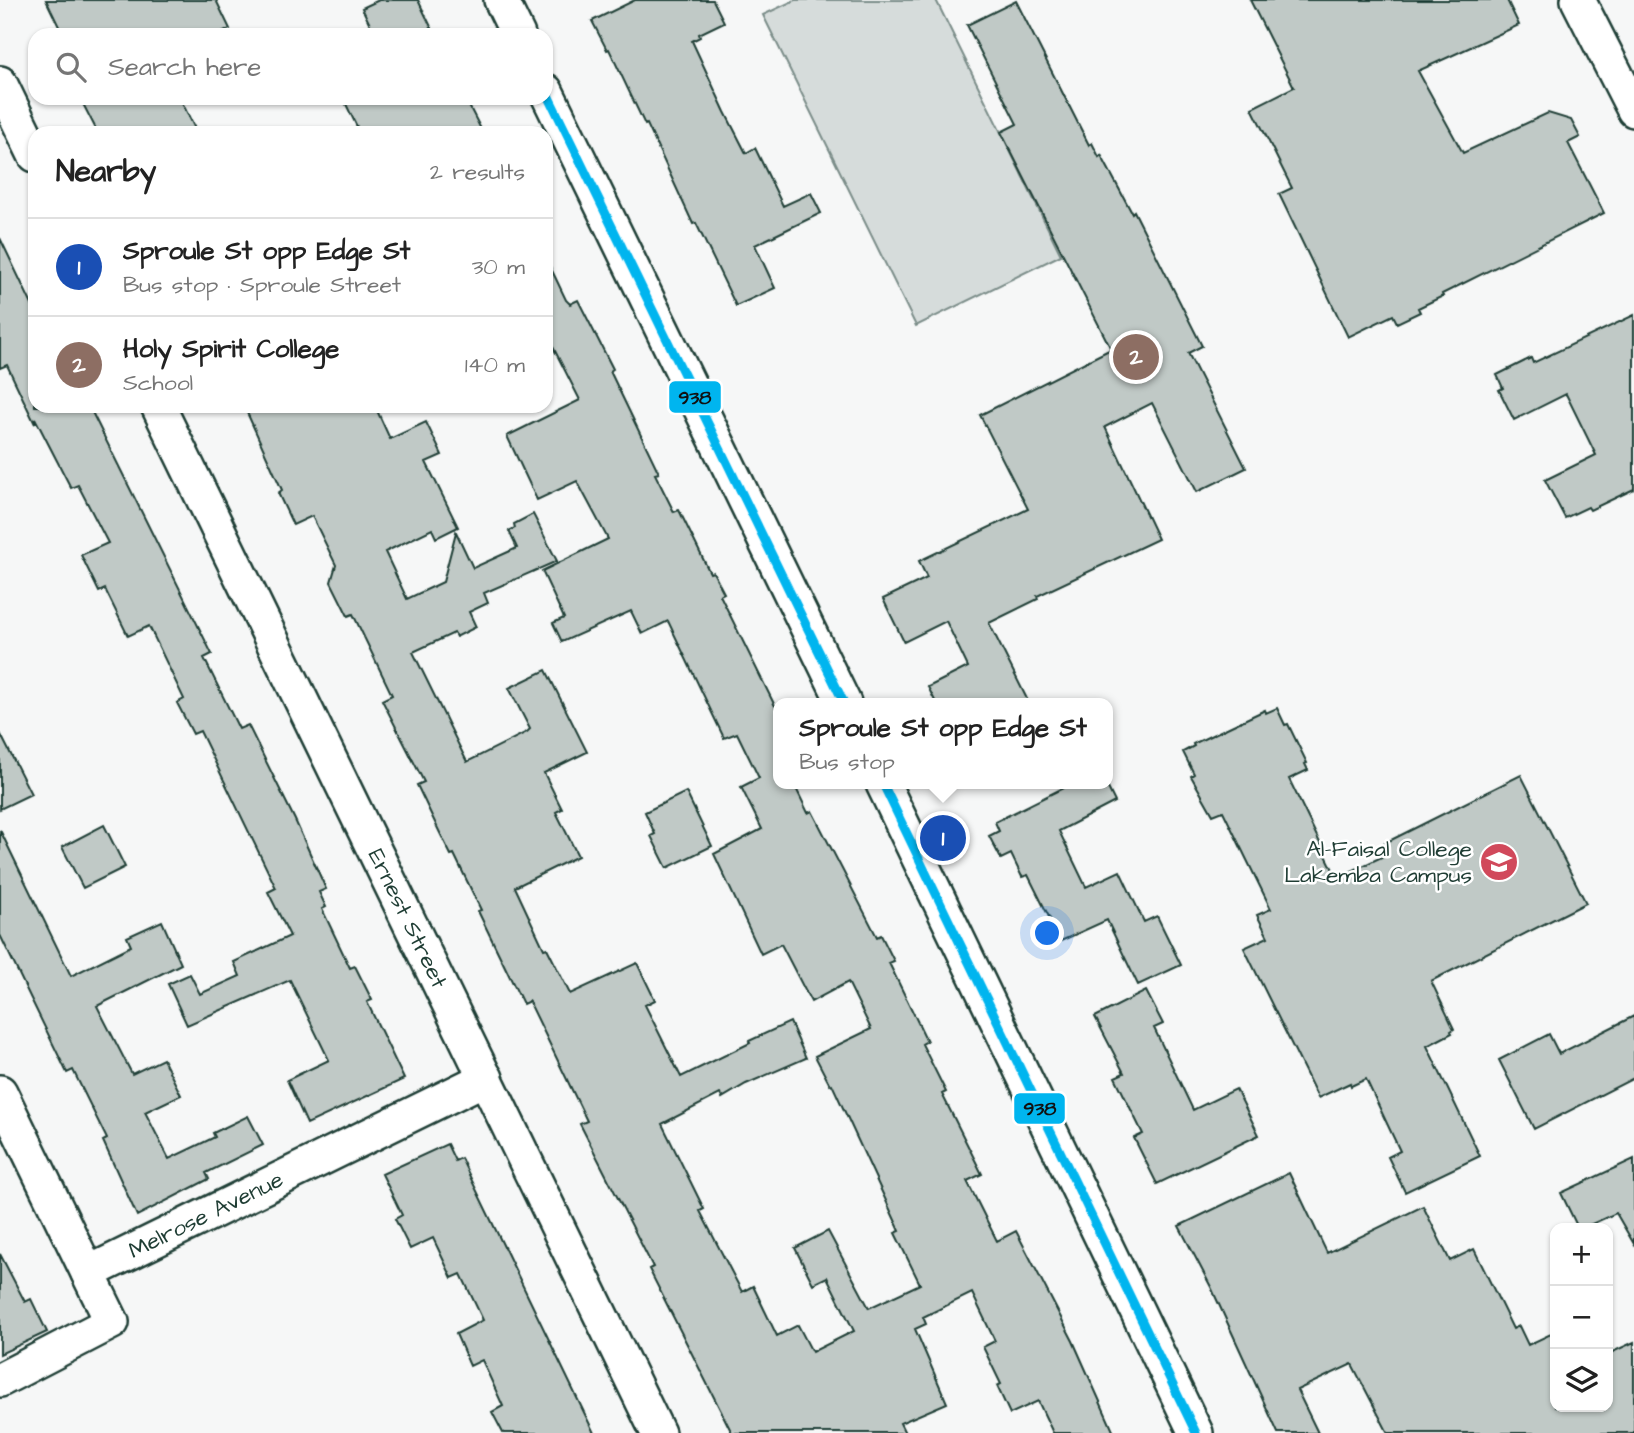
<!DOCTYPE html>
<html lang="en">
<head>
<meta charset="utf-8">
<style>
  :root { --surface:#fff; --page:#f6f6f6; --text:#222; --muted:#767676; --line:#e0e0e0; --accent:#d1495b }
  body { margin:0; font-family:"Architects Daughter",sans-serif; background:var(--page); color:var(--text) }
  .controls { position:absolute; right:21px; bottom:21px; display:grid; overflow:hidden; border-radius:14px; box-shadow:0 2px 5px #0004 }
  .controls button { width:63px; height:63px; display:grid; place-items:center; padding:0; border:0; border-bottom:2px solid var(--line); background:var(--surface); color:var(--text); font:35px sans-serif }
  .you { position:absolute; left:1048px; top:934px; width:24px; height:24px; margin:-18px; border:5px solid #fff; border-radius:50%; background:#1a73e8; box-shadow:0 0 0 10px #1a73e833 }
  .badge { display:grid; place-items:center; width:46px; height:46px; border-radius:50%; background:var(--accent); color:#fff; font-size:23px; font-weight:700 }
  .pin { position:absolute; translate:-50% -50%; border:4px solid #fff; box-shadow:0 2px 7px #0006 }
  .popup { position:absolute; left:773px; top:698px; width:340px; height:91px; box-sizing:border-box; display:grid; place-content:center; border-radius:14px; background:var(--surface); filter:drop-shadow(0 2px 5px #0005); font-size:23px; white-space:nowrap; color:var(--muted) }
  .popup b { font-size:26px; color:var(--text) }
  .popup::after { content:''; position:absolute; left:50%; top:100%; margin-left:-14px; border:14px solid transparent; border-top-color:var(--surface) }
  .list { margin:0; padding:0; list-style:none }
  h2 { display:flex; justify-content:space-between; align-items:center; height:91px; margin:0; padding:0 28px; font-size:30px }
  h2 small { font-size:23px; font-weight:400; color:var(--muted) }
  .list li { display:grid; grid-template-columns:46px 1fr auto; gap:21px; align-items:center; box-sizing:border-box; height:98px; padding:0 28px; border-top:2px solid var(--line) }
  .list b { display:block; font-size:26px; white-space:nowrap }
  .list p { margin:0; font-size:23px; white-space:nowrap; color:var(--muted) }
  .list em { font-size:23px; font-style:normal; color:var(--muted) }
  .icon { flex:none; width:38px; height:38px; fill:none; stroke:currentColor; stroke-width:2; stroke-linecap:round; stroke-linejoin:round }
  .map { position:relative; flex:none; width:1634px; height:1433px; overflow:hidden }
  .search { position:absolute; background:var(--surface); box-shadow:0 2px 5px #0004; left:28px; top:28px; width:525px; height:77px; display:flex; align-items:center; gap:18px; box-sizing:border-box; padding:0 24px; border-radius:21px; color:var(--muted); font-size:26px }
  .panel { position:absolute; background:var(--surface); box-shadow:0 2px 5px #0004; left:28px; top:126px; width:525px; height:287px; border-radius:21px }
  .map>svg:first-child { display:block }
  .green { fill:#d6dcdb; stroke:#7a8c88; stroke-width:2 }
  .building { fill:#c0c9c6; stroke:#1f3d34; stroke-width:2 }
  .lines { fill:none; stroke-linecap:round; stroke-linejoin:round }
  .minor-casing { stroke:#1f3d34; stroke-width:38 }
  .minor { stroke:#fff; stroke-width:33 }
  .bus-1-casing { stroke:#fff; stroke-width:14 }
  .bus-1 { stroke:#00b5ef; stroke-width:9 }
  .labels { text-anchor:middle; dominant-baseline:central; stroke-width:5; stroke-linejoin:round; paint-order:stroke }
  .poi-label { font-size:23px; fill:#1f3d34; stroke:#fff; text-anchor:end }
  .street-label { font-size:23px; fill:#1f3d34; stroke:#fff }
  .line-badge { stroke:#fff; stroke-width:2.5 }
  .pale-badge-label { font-size:19px; text-anchor:middle; font-weight:bold; fill:#111 }
</style>
</head>
<body>
<div class="map">
<svg width="1634" height="1433" viewBox="0 0 1634 1433">
  <rect width="100%" height="100%" fill="#f6f7f7"/>
  <filter id="ink" filterUnits="userSpaceOnUse"><feTurbulence type="fractalNoise" baseFrequency=".0143" numOctaves="2"/><feDisplacementMap in="SourceGraphic" scale="14" xChannelSelector="R" yChannelSelector="G"/><feConvolveMatrix kernelMatrix="1 2 1 2 8 2 1 2 1" color-interpolation-filters="sRGB"/></filter>
  <g filter="url(#ink)">
    <!-- green -->
    <path class="green" d="M795 0H936L1061 255 916 326 763 15Z"/>
    <!-- building -->
    <path class="building" d="M46 0H216L230 29 218 35H63Z
      M379 0H418L435 35H375L362 8Z
      M635 0H713L724 22 699 34 700 37 692 41 725 112 746 153 755 148 783 206 811 193 821 213 755 245 775 288 736 306 696 223 693 224 647 124 645 125 609 49 607 50 592 21Z
      M1250 0H1507L1519 25 1418 71 1463 153 1548 113 1571 120 1580 137 1568 143 1604 213 1442 294 1443 296 1418 308 1420 312 1397 323 1393 315 1348 337 1279 194 1292 188 1252 108 1294 87Z
      M1016 1 1089 145 1092 143 1099 157 1101 155 1132 213 1134 211 1202 346 1188 353 1246 468 1197 492 1152 403 1105 427 1158 539 1037 596 1038 599 989 623 1029 703H936L928 687 968 667 946 621 904 642 883 599 927 578 919 561 1028 509 980 415 1111 349 1001 132 1017 124 967 25Z
      M80 98H180L197 133H98Z
      M343 98H465L483 133H360Z
      M0 238 35 311V406H89L212 654 204 658 239 729 248 725 295 820 326 889 319 892 326 907 322 909 350 968 355 966 372 1000 367 1002 404 1079 307 1124 287 1080 329 1060 290 980 187 1025 168 984 190 974 200 994 240 976 234 962 290 936 268 892 276 888 200 731 193 734 177 703 184 699 149 626 128 636 105 589 99 592 81 555 108 543 78 485 71 488 35 418V424L7 365 0 368Z
      M546 258 566 300 570 304 578 300 613 369 610 371 659 473 655 474 674 512 679 510 710 573 713 572 724 593 720 595 779 714V784H794L808 813 812 811 877 937 881 935 894 961 889 963 927 1041 922 1044 946 1092 942 1094 982 1174 967 1181 997 1241 1016 1231 1073 1341 1114 1433H1053L1038 1401 1010 1414 997 1386 1001 1384 983 1347 995 1341 972 1293 923 1317 926 1324 915 1329 947 1403 900 1423 905 1433H732L649 1269 653 1267 580 1124 587 1121 529 1001 523 1004 478 911 481 910 454 854 451 855 440 833 417 785 424 782 382 700 392 695 353 614 348 616 331 582 336 565 312 516 293 525 278 493 282 490 244 406H375L390 439 426 422 442 455 426 462 458 527 436 538 432 529 385 552 407 599 443 582 456 532 473 568 517 548 509 531 515 528 514 524 533 514 557 561 484 593 488 603 469 612 476 627 456 637 454 633 413 652 467 762 527 732 530 729 509 688 546 670 587 752 544 773 562 809 556 812 578 856 515 887 544 949 547 948 570 994 637 963 655 1000 645 1005 681 1077 750 1043 749 1041 790 1022 806 1058 746 1084 722 1098 720 1094 662 1124 704 1209 700 1211 742 1292 753 1286 777 1336 798 1325 812 1352 854 1331 827 1277 813 1284 795 1248 828 1231 869 1308 920 1284 895 1233 900 1231 832 1084 830 1085 815 1056 871 1029 848 982 811 1002 781 944 761 954 714 854 762 829 741 787 759 778 737 733 724 738 668 621 642 634 631 611 562 642 553 623 564 618 542 571 608 539 577 481 537 500 507 436 580 400 552 345 546 348Z
      M1634 315V489L1590 510 1588 507 1565 518 1545 480 1596 455 1566 394 1514 420 1499 390 1503 388 1497 375 1531 358 1533 363Z
      M1277 708 1285 725 1288 724 1307 763 1305 764 1308 770 1289 779 1337 878 1388 854 1383 844 1521 775 1586 903 1431 981 1454 1029 1451 1031 1452 1033 1427 1046 1480 1156 1405 1192 1388 1157 1400 1151 1366 1079 1351 1086 1350 1083 1318 1098 1244 948 1268 937 1257 915 1271 909 1223 811 1213 815 1191 776 1194 774 1183 752 1194 746 1193 744 1265 710 1266 713Z
      M0 733 31 794 0 809Z
      M1071 784H1106L1115 802 1059 831 1086 887 1120 871 1144 922 1157 916 1181 965 1138 985 1107 920 1061 941 1028 875 1022 877 1011 854 1001 859 989 836 999 831 995 822Z
      M686 792 712 846 667 868 651 836 655 834 645 812Z
      M104 825 125 867 83 888 62 847Z
      M0 830 71 976 131 946 127 937 162 921 181 964 97 1006 132 1074 163 1059 181 1095 145 1112 169 1159 215 1137 213 1133 248 1116 263 1145 206 1173 209 1179 137 1216 103 1141 107 1139 73 1070 67 1073 0 935Z
      M1146 991 1163 1024 1154 1028 1193 1110 1236 1089 1259 1135 1157 1184 1134 1138 1143 1134 1115 1077 1124 1073 1095 1017Z
      M1634 1016V1078L1534 1129 1499 1060 1549 1034 1559 1054Z
      M447 1144 455 1161 461 1158 594 1433H503L492 1412 503 1406 482 1360 470 1366 456 1334 483 1320 461 1274 452 1278 433 1238 410 1249 395 1219 402 1215 382 1174Z
      M1634 1159V1244L1616 1213 1583 1228H1578L1561 1193Z
      M1289 1173 1327 1253 1423 1206 1450 1261 1474 1249 1513 1329 1519 1326 1528 1345 1555 1332V1407H1608V1354L1634 1342V1433H1388L1352 1364 1297 1390 1318 1433H1278L1211 1287 1179 1226Z
      M0 1254 25 1302 31 1299 47 1332 0 1354Z"/>
    <g class="lines">
      <defs>
        <g id="minor">
          <path d="M501 0 518 35"/>
          <path d="M1578 0 1634 110"/>
          <path d="M0 83 35 155"/>
          <path d="M546 91 844 703"/>
          <path id="s1" d="M158 406 658 1433"/>
          <path d="M883 784 1196 1433"/>
          <path d="M0 1092 88 1273"/>
          <path id="s2" d="M0 1380 112 1322 88 1273 486 1078"/>
        </g>
      </defs>
      <!-- minor casing -->
      <use href="#minor" class="minor-casing"/>
      <!-- minor -->
      <use href="#minor" class="minor"/>
      <defs>
        <path id="bus-1" d="M546 91 844 703
          M883 784 1196 1433"/>
      </defs>
      <!-- bus-1 casing -->
      <use href="#bus-1" class="bus-1-casing"/>
      <!-- bus-1 -->
      <use href="#bus-1" class="bus-1"/>
    </g>
  </g>
  <!-- icons -->
  <defs>
    <symbol id="school-disc" viewBox="-11 -11 22 22"><circle r="9.5" fill="#d1495b" stroke="#fff"/><path d="M0-5L7-2L0 1L-7-2ZM-4 1L0 2.5L4 1V4Q0 6-4 4Z" fill="#fff"/></symbol>
  </defs>
  <g fill-rule="evenodd">
    <use href="#school-disc" x="1477" y="840" width="44" height="44"/>
  </g>
  <g class="labels">
    <!-- poi labels -->
    <g class="poi-label">
      <text x="1472" y="849">Al-Faisal College<tspan x="1472" dy="26">Lakemba Campus</tspan></text>
    </g>
    <!-- street labels -->
    <g class="street-label">
      <text stroke="none"><textPath href="#s1" startOffset="570">Ernest Street</textPath></text>
      <text stroke="none"><textPath href="#s2" startOffset="312">Melrose Avenue</textPath></text>
    </g>
  </g>
  <g class="line-badge">
    <rect x="668" y="380" width="54" height="34" rx="7" fill="#00b5ef"/>
    <rect x="1013" y="1092" width="53" height="33" rx="7" fill="#00b5ef"/>
  </g>
  <g class="pale-badge-label">
    <text x="695" y="404">938</text>
    <text x="1040" y="1115">938</text>
  </g>
</svg>
<div class="controls">
<button>+</button>
<button>−</button>
<button><svg class="icon" aria-label="layers" viewBox="0 0 24 24"><path d="M12 4l9 5-9 5-9-5zM3 14l9 5 9-5"/></svg></button>
</div>
<div class="you"></div>
<div class="pin badge" style="left:943px;top:838px;background:#1a4fb4">1</div>
<div class="popup"><b>Sproule St opp Edge St</b>Bus stop</div>
<div class="pin badge" style="left:1136px;top:357px;background:#8d6e63">2</div>
<div class="search"><svg class="icon" aria-label="search" viewBox="0 0 24 24"><circle cx="10" cy="10" r="6"/><path d="M15 15l6 6"/></svg>Search here</div>
<section class="panel">
<h2>Nearby<small>2 results</small></h2>
<ul class="list">
<li><span class="badge" style="background:#1a4fb4">1</span><div><b>Sproule St opp Edge St</b><p>Bus stop · Sproule Street</p></div><em>30 m</em></li>
<li><span class="badge" style="background:#8d6e63">2</span><div><b>Holy Spirit College</b><p>School</p></div><em>140 m</em></li>
</ul>
</section>
</div>
</body>
</html>
